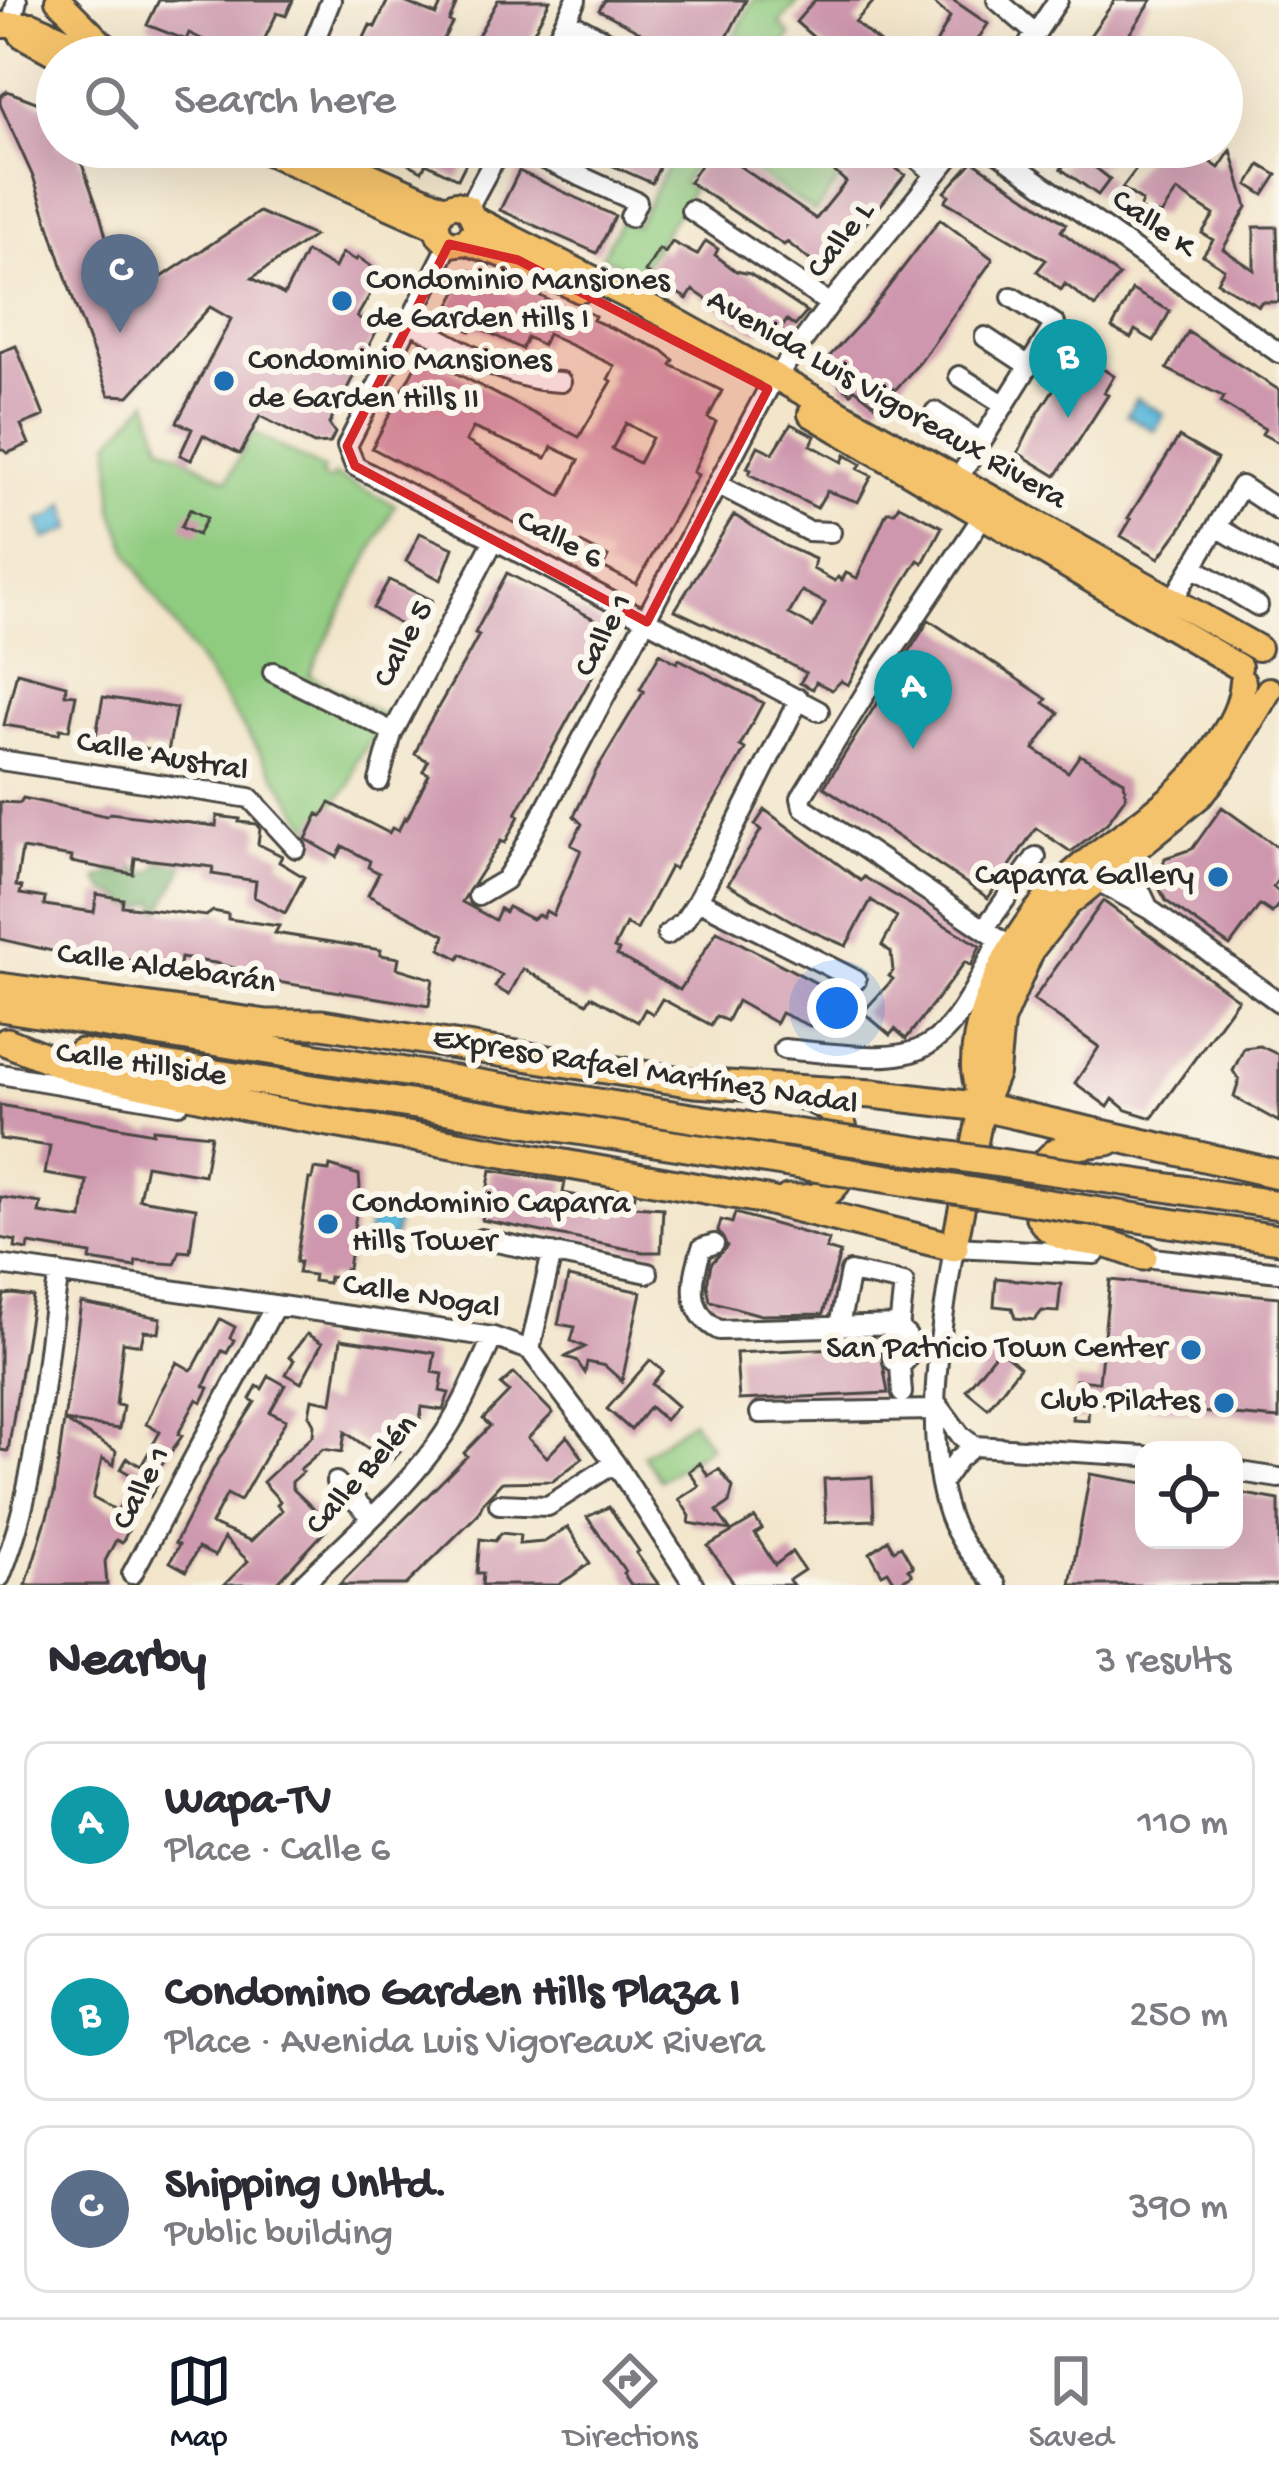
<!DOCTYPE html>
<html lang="en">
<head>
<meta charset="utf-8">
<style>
  :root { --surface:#fff; --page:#f7f7f7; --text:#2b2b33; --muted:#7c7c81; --line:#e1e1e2; --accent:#111827 }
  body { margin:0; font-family:"Gochi Hand",sans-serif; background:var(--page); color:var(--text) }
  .controls { position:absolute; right:36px; bottom:36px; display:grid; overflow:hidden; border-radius:24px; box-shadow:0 12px 48px #0002 }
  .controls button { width:108px; height:108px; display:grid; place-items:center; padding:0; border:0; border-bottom:3px solid var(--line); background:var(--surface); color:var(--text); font:60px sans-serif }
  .you { position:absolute; left:837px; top:1008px; width:42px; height:42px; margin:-30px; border:9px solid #fff; border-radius:50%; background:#1a73e8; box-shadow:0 0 0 18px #1a73e833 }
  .badge { display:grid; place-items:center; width:78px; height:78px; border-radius:50%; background:var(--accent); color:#fff; font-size:39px; font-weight:700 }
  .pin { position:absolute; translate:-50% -99px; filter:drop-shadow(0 3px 6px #0008) }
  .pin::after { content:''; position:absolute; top:63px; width:42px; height:36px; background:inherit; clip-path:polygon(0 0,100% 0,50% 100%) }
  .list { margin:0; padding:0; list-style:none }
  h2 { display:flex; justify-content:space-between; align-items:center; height:156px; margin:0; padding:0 48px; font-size:51px }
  h2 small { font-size:39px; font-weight:400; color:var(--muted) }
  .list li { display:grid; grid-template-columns:78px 1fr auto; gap:36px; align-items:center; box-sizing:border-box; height:168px; margin:0 24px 24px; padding:0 24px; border:3px solid var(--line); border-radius:24px }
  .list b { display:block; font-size:45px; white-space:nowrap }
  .list p { margin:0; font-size:39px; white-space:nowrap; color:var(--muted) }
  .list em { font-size:39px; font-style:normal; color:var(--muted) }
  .icon { flex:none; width:66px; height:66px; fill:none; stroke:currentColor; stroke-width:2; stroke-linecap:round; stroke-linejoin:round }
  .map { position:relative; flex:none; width:1279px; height:1585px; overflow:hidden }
  .search { position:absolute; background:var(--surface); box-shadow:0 12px 48px #0002; left:36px; right:36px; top:36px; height:132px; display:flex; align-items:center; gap:30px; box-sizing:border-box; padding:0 42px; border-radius:66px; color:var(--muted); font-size:45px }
  .sheet { height:732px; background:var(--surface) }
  nav { display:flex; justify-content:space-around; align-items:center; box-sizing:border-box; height:168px; border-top:3px solid var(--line); background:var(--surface); font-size:33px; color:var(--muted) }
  nav a { display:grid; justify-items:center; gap:6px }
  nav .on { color:var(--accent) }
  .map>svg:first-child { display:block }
  .green { fill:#90cc80; stroke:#5e7c56; stroke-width:3 }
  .forest { fill:#74b06e; stroke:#506e4c; stroke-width:3 }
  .water { fill:#5cb8da; stroke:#447282; stroke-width:3 }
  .building { fill:#ce97ad; fill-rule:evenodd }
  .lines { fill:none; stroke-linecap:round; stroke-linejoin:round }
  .minor-casing { stroke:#494743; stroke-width:24 }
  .major-casing { stroke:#494743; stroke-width:30 }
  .highway-casing { stroke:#494743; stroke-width:33 }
  .minor { stroke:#fff; stroke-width:18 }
  .major { stroke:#f4c26a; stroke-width:24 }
  .highway { stroke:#f4c26a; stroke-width:27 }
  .highway-bridge-casing { stroke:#494743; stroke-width:33; stroke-linecap:butt }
  .highway-bridge { stroke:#f4c26a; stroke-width:27 }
  .marked { fill:#d62828; fill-opacity:0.2; stroke:#d62828; stroke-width:9; stroke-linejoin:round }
  .poi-dot { fill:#1f6fb2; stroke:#fbf7ec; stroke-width:4.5 }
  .labels { text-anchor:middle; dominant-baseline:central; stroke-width:12; stroke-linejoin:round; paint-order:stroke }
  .street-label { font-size:33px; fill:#2b2b2b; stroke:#fbf7ec }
  .poi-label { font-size:33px; fill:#2b2b2b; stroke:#fbf7ec; text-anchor:start }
</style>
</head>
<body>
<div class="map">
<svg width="1279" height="1585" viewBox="0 0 1279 1585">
  <rect width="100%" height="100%" fill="#fbf7ec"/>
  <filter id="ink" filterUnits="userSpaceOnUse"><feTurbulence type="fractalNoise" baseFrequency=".00833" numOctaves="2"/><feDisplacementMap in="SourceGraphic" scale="24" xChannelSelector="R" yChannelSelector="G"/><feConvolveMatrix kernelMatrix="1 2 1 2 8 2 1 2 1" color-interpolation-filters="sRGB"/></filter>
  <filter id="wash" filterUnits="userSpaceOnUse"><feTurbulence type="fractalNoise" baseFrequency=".004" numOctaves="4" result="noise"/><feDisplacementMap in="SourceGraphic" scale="48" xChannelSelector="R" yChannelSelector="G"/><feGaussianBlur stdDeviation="2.7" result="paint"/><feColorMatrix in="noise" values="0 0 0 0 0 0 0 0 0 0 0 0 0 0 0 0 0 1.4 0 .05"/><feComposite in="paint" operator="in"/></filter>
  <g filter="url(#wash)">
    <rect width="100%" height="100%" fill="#f2e5ca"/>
    <!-- green -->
    <path class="green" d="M753 0H800L780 23 791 36 775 57H724Z
      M678 147H705L683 183 692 190 638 274 602 256 620 221 636 226Z
      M717 147H804L840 179 815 212Z
      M148 400 161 444 228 480 252 432 324 470 321 476 330 481 334 475 395 505 309 675 387 717 356 762 350 785 312 830 146 583 128 550 113 510 111 441Z
      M692 1420 710 1446 660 1480 643 1455Z"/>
    <!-- forest -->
    <path class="forest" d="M167 854 183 862V869L160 913 155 901 144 907 126 905 125 899 106 891 97 879 113 871 133 874 135 866 142 873 154 871 160 862 166 863Z"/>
    <!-- water -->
    <path class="water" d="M1136 398 1164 414 1155 431 1127 415Z
      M66 503 72 529 45 539 38 521 52 516Z
      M371 1213 397 1218 392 1250 366 1246Z"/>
    <g id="blocks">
      <!-- building -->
      <path class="building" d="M159 0H293L286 16 277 13 256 57H239L189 33 186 40 147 25Z
        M388 0H400L436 15 443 0 456 5 449 21 452 23 434 57H371L375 48 362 42 370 25 375 27Z
        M498 0H550L521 57H466Z
        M605 0H746L717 57H671L659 51 663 44 599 10Z
        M815 0H875L855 22 896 57H836L796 22Z
        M930 0H953L988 24 976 42 981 45 972 57H929L950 17Z
        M1115 0H1152L1130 33 1150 47 1143 57H1075Z
        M7 91 57 110V147H76L100 215 127 312 144 289 259 212 314 236 252 278 284 295 306 252 335 268 342 253 356 260 358 257 382 274 357 317 378 328 329 424 335 433 330 443 314 444 260 416 240 454 203 435 191 460 180 455 192 429 177 422 231 319 210 307 129 396 109 395 74 302 34 179 0 104V97Z
        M419 147H474L458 179 426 163 422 171 409 164Z
        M570 147H668L652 183Z
        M712 147 816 219 846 182 807 147H883L895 157 889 163 905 175 826 273 787 242 784 245 689 182Z
        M1077 147H1106L1115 154 1096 168 1110 179 1098 195 1061 169Z
        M1153 147 1170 158 1178 147H1187L1219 168 1231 150 1247 207 1223 249 1254 270V227H1277L1279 302H1261L1259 306 1217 282 1224 269 1203 255 1213 240 1202 233 1214 215 1177 191 1161 215 1139 210 1142 201 1122 188Z
        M973 161 1066 224 1061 231 1119 276 1095 307 1065 284 1061 290 1037 271 1046 260 945 201 949 195 945 192Z
        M1260 165 1277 175 1264 195 1248 185Z
        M519 171 615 216 597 253 500 210Z
        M940 219 993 259 920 362 895 390 891 387 877 406 854 388 851 393 840 385 844 380 835 373 840 367 828 358 864 319Z
        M706 241 718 249 715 255 736 271 750 274 807 312 795 326 787 320 778 334 763 323 757 333 693 290 687 299 645 272 659 249 665 253 672 242 697 255Z
        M469 270 516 296 521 286 568 310 581 314 583 310 595 316 593 320 662 350 674 360 671 365 722 391 708 418 716 422 693 472 698 475 636 584 603 567 608 557 581 543 572 553 372 448 421 355 579 437 612 381 608 379 615 366 547 334 542 345 527 337 522 349 482 329 473 327 470 331 444 316ZM626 423 652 438 639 463 612 449ZM473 428 546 458 552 447 579 460 561 496 466 441Z
        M1132 290 1170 311 1154 341 1135 330 1131 338 1112 328Z
        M1188 332 1279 390V443L1262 434 1265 429 1221 403 1224 397 1167 369Z
        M16 346 44 416 21 425 29 444 8 453 0 448V352Z
        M1077 353 1114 376 1104 393 1108 395 1056 476 1018 453 1037 415Z
        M791 424 815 436 811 445 842 462 845 455 861 464 858 469 872 476 858 502 827 491 817 508 749 474 751 470 747 468 758 446 773 453Z
        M1179 437 1217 459 1183 525 1159 558 1121 536 1131 519 1128 518Z
        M899 505 942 527 923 563 918 560 901 587 848 685 841 681 832 690 816 682 813 689 800 683 806 673 788 663 675 610 734 515 785 546 815 559 813 569 835 581 838 577 842 580 846 573 857 578 887 512H895ZM802 591 825 603 813 627 789 614Z
        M190 509 207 518 198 535 181 527Z
        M420 533 453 548 441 580 406 561Z
        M507 573 617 631 516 814 519 816 505 843 501 841 462 902 495 920 500 909 505 912 508 907 532 919 538 915 543 917 546 911 553 915 581 850 571 845 582 824 574 816 596 771 644 691 640 689 660 653 677 663 679 659 763 703 740 746 745 749 728 779 674 869 670 867 637 930 626 924 614 948 619 950 617 955 680 990 717 931 856 1004 843 1031 814 1017 810 1026 781 1013 776 1023 737 1001 727 1021 716 1016 711 1025 662 999 653 1014 645 1009 638 1022 591 996 587 1003 523 969 509 995 495 987 502 975 461 954 459 959 441 949 445 935 368 895 379 873 368 867 370 861 343 846 337 857 306 839 318 814 322 816 330 803 389 833 392 828 398 831 405 817 407 819 429 774 423 771 428 761 415 754 425 730 467 657 479 635 475 633Z
        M389 580 432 600 431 612 418 611 407 629 373 608Z
        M929 620 1047 699 1044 703 1059 713 1034 749 1068 772 1080 755 1124 781 1126 796 1107 823 1071 852 1036 828 988 898 824 787Z
        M17 672 66 685 65 694 76 695 69 730 60 729 59 734 4 725Z
        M103 697 176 708 168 752 143 748 142 754 95 741Z
        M23 798 106 816 110 813 216 826 217 816 240 819 239 822 256 824 260 829 258 844 282 856 279 862 304 877 285 913 254 897 256 881 212 874 213 867 135 858 133 874 71 862 72 857 22 849 16 886 22 887 20 894 45 898 44 905 94 912 97 894 123 899 122 906 206 916 213 911 228 914V919L279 926 275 933 381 950 380 955 399 958 397 968 433 979 429 1006 239 976 238 969 215 963 181 958 180 965 158 964 111 958 104 963 0 939V802L20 803Z
        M1222 807 1279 848V878L1273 887 1279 892V904L1272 913 1260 905 1230 946 1166 901 1157 884 1165 858 1192 849Z
        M765 810 861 881 864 877 980 946 971 966 965 962 906 1039 895 1029 890 1035 863 1012 893 979 889 976 893 971 891 952 882 945 897 917 871 900 846 946 802 927 728 884 761 830 755 825Z
        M1103 901 1238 999 1152 1118 1126 1110 1113 1099 1108 1107 1075 1083 1099 1047 1033 1000Z
        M1260 1046 1279 1055V1122L1234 1097 1239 1080 1233 1071 1244 1048Z
        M0 1105 153 1133V1129L211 1135 204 1175 146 1165 139 1199 196 1208 190 1252 180 1251 175 1264 136 1261 135 1267 90 1260 91 1254 29 1244 28 1250 15 1248 16 1241 0 1238V1197L41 1203 39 1213 82 1219 87 1181 45 1174 50 1146 0 1139Z
        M330 1166 359 1175 360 1187 348 1269H345L343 1279 329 1277 328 1283 313 1281 314 1275 298 1273 300 1262H296L309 1179H312L314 1169 329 1171Z
        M491 1170 565 1182 563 1193 615 1203 617 1192 635 1195 633 1206 663 1208 661 1252H643L482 1220Z
        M735 1213 829 1240 826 1249 840 1253 823 1314 761 1315 710 1301 707 1285 711 1264 727 1246 718 1231 721 1220 732 1223Z
        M568 1277 641 1292 622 1381 605 1366 587 1362 585 1373 576 1360 565 1357 585 1347 571 1341 575 1327 558 1324Z
        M996 1278 1061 1284 1058 1312 1042 1311 1035 1320 1015 1318 1012 1308 994 1306Z
        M1110 1280 1279 1297V1419L1089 1402 1088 1420 1072 1419 1076 1380 1099 1382Z
        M13 1294 33 1297 8 1451 0 1450V1319L4 1295Z
        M81 1303 161 1318 159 1333 144 1331 141 1345 123 1342 116 1405 123 1406 119 1429 64 1421Z
        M220 1319 235 1327 230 1338 234 1340 227 1353 222 1351 210 1373 204 1386 209 1388 202 1402 197 1399 178 1434 182 1436 159 1469 152 1482 157 1485 150 1497 146 1495 122 1543 116 1540 105 1561 107 1585H26L54 1494 64 1421 116 1451 114 1465 102 1458 93 1498 117 1511 136 1478 121 1469 127 1458 141 1466 160 1432 146 1424 159 1395 177 1362 191 1370 194 1367Z
        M307 1334 322 1343 301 1383 286 1374 294 1360 289 1357Z
        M341 1339 435 1353 432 1372 443 1374 440 1391 449 1393 443 1410 422 1407 419 1425 399 1421 394 1445 400 1451 389 1463 345 1432 342 1452 323 1449 300 1469 303 1472 292 1482V1488L317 1512 313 1516 327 1529 275 1585H224L248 1561 224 1538 215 1556 198 1548 186 1571 170 1562 179 1545 175 1543 216 1464 255 1402 250 1399 257 1386 262 1389 269 1376 285 1385 270 1412 286 1420 240 1501 227 1494 211 1524 251 1541 282 1510 277 1505 280 1501 263 1482 313 1435 314 1424 309 1415 312 1399 332 1403Z
        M880 1346 888 1393 739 1400 736 1353Z
        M999 1349 1020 1367 988 1408 966 1390Z
        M650 1360 663 1371 652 1384 677 1406 665 1420 650 1407 631 1430 607 1409Z
        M514 1373 553 1413 528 1438 547 1457 567 1436 583 1458 553 1481 502 1482 484 1501 478 1514 406 1585H339L467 1456 464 1453 490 1426 483 1419 509 1392 501 1385Z
        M700 1463 708 1476 719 1469 733 1487 729 1503 717 1511 730 1530 689 1523 690 1516 679 1499 699 1486 689 1471Z
        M1090 1474 1144 1483V1540H1234V1492L1279 1500V1585H1070Z
        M872 1477 874 1520 826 1522 824 1479Z
        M609 1507 639 1551 636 1553 659 1585H631L623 1573 625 1571 587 1517Z
        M755 1518 762 1529 755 1534 775 1565 792 1552 804 1570 789 1580 793 1585H735L708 1546Z
        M568 1527 590 1563 572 1576 558 1585H482L483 1573H477L480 1539 495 1541 501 1533 520 1535 519 1544 544 1542Z
        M888 1540 894 1550 901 1546 913 1567 908 1569 912 1575 896 1584 888 1571 882 1574 870 1553Z"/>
    </g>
  </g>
  <g filter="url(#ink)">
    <use href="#blocks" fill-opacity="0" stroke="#494743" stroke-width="3"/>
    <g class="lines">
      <defs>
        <path id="minor" d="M997 0 1035 33
          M566 20 637 57
          M11 26 17 0
          M308 57 331 0
          M547 57 576 0
          M797 57H802
          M1020 57 1058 0
          M517 147 637 202 630 217
          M904 147 934 173
          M990 147 1279 353
          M468 208 501 147
          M691 210 830 304
          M449 244 347 446 355 466 819 711
          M411 323C458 347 507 381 561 382
          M985 337 1029 366
          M777 376 830 304 958 147
          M959 376 1005 405
          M935 412 981 442
          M958 479 1055 324 1012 297
          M719 485 808 531 831 532
          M983 516 876 676 801 798 803 807 1012 948
          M1217 527 1279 564
          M1193 567 1258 606
          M1172 601 1241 486 1279 511
          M273 672 393 732
          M0 760 250 798 296 848
          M379 781 392 734 494 540
          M1139 847 1134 877 1149 909
          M1096 880 1149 909 1279 1002
          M478 896 505 880 519 858 768 389
          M698 900 856 980
          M984 929 1036 857
          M667 935 684 921 698 900 799 699
          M784 1049C921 1062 937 1073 999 939
          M0 1074 179 1104
          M481 1239 648 1273
          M714 1244 702 1248C691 1281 686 1312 719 1330L900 1325
          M1135 1256 1279 1272
          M0 1265 493 1337 530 1350 615 1463 694 1585
          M839 1326 850 1272 904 1283 899 1329
          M530 1350 552 1253
          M900 1366 906 1360 907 1336 899 1329 893 1335V1360L900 1366 902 1393
          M936 1402 961 1436 974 1446 1144 1456
          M760 1413 935 1410
          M1234 1471 1279 1478
          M336 1482 371 1516
          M941 1483 958 1459 974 1446
          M499 1504 548 1506 615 1463
          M132 1574 275 1306
          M0 1577C40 1481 42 1374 59 1273
          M302 1585C348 1540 399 1496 437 1444 461 1412 476 1373 493 1337
          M996 1585C978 1563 959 1543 949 1515 921 1432 941 1332 954 1247L1095 1254"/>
        <path id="major" d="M58 0 101 43 121 57
          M0 25H32L104 57
          M22 35 62 57
          M257 147 436 227
          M306 147 444 208 456 204 468 208 477 227 466 242 449 244 439 235 436 221 444 208
          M476 220 669 317 1258 648
          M466 242 518 260 580 290
          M811 414 1239 667
          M981 1105C979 1094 975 1081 974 1069 972 1010 1015 929 1057 888 1113 832 1174 813 1219 741 1232 722 1241 705 1243 682
          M954 1247 982 1107 996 1073 1001 1021 1032 949 1068 904 1200 796 1222 769 1269 690"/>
        <path id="highway" d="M0 987 267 1024H322L694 1083 873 1094 982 1107 1279 1174
          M0 1007 698 1119
          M7 1042 77 1070 273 1112 766 1200 954 1247
          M81 1053 693 1148
          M1108 1141C1093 1143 1075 1144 1061 1150 1032 1165 1024 1210 1052 1230 1069 1242 1088 1239 1107 1244 1119 1247 1131 1252 1143 1256
          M1177 1189 1279 1205
          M788 1199C797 1199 808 1200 817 1197 849 1187 854 1137 835 1114 826 1104 814 1100 802 1095
          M1170 1223 1279 1239"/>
      </defs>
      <!-- minor casing -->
      <use href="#minor" class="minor-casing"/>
      <!-- major casing -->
      <use href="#major" class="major-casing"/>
      <!-- highway casing -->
      <use href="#highway" class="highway-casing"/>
      <!-- minor -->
      <use href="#minor" class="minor"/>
      <!-- major -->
      <use href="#major" class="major"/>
      <!-- highway -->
      <use href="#highway" class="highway"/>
      <defs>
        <path id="highway-bridge" d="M698 1119 1177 1189
          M693 1148 1170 1223"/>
      </defs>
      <!-- highway-bridge casing -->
      <use href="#highway-bridge" class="highway-bridge-casing"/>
      <!-- highway-bridge -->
      <use href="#highway-bridge" class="highway-bridge"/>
    </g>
  </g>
  <!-- marked area -->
  <path class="marked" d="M449 244 518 260 768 389 647 622 355 466 347 446Z"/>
  <!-- markers -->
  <g class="poi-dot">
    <circle cx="342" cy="301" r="12"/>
    <circle cx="224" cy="381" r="12"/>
    <circle cx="1218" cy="877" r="12"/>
    <circle cx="328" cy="1224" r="12"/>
    <circle cx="1191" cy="1350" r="12"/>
    <circle cx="1224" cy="1403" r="12"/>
  </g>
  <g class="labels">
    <!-- street labels -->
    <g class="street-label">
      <text transform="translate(1152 225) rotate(36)">Calle K</text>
      <text transform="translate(842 241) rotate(-52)">Calle L</text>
      <text transform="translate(886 401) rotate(30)">Avenida Luis Vigoreaux Rivera</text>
      <text transform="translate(559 541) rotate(28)">Calle 6</text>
      <text transform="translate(605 636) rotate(-62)">Calle 1</text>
      <text transform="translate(405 645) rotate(-62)">Calle 5</text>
      <text transform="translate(162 758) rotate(10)">Calle Austral</text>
      <text transform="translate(166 970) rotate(8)">Calle Aldebarán</text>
      <text transform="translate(141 1066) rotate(8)">Calle Hillside</text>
      <text transform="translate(645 1073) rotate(9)">Expreso Rafael Martínez Nadal</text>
      <text transform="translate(421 1298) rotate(9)">Calle Nogal</text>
      <text transform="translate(363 1476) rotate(-48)">Calle Belén</text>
      <text transform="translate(143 1489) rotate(-62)">Calle 1</text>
    </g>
    <!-- poi labels -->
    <g class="poi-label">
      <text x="366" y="282">Condominio Mansiones<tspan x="366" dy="38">de Garden Hills I</tspan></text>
      <text x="248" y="362">Condominio Mansiones<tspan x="248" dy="38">de Garden Hills II</tspan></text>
      <text x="1194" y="877" text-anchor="end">Caparra Gallery</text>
      <text x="352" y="1205">Condominio Caparra<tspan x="352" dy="38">Hills Tower</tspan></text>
      <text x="1167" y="1350" text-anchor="end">San Patricio Town Center</text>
      <text x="1200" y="1403" text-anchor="end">Club Pilates</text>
    </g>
  </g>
</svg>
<div class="controls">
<button><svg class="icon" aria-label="locate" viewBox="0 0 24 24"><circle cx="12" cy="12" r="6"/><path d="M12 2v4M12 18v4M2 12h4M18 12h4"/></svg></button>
</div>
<div class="you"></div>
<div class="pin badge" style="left:913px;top:749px;background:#0f9aa8">A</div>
<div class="pin badge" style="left:1068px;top:418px;background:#0f9aa8">B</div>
<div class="pin badge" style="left:120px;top:333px;background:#5c6f8a">C</div>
<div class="search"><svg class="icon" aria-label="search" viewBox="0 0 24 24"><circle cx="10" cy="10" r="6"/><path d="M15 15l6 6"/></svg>Search here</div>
</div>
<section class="sheet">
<h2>Nearby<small>3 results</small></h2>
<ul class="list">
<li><span class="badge" style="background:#0f9aa8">A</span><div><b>Wapa-TV</b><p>Place · Calle 6</p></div><em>110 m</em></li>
<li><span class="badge" style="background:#0f9aa8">B</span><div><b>Condomino Garden Hills Plaza I</b><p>Place · Avenida Luis Vigoreaux Rivera</p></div><em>250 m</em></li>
<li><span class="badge" style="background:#5c6f8a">C</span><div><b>Shipping Unltd.</b><p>Public building</p></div><em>390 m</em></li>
</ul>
</section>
<nav>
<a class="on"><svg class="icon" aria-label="map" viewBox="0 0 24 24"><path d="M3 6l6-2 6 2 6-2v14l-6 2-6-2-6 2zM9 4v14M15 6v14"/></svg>Map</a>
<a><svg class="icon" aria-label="directions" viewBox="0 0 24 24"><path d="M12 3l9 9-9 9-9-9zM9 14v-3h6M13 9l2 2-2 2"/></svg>Directions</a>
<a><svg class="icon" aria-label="saved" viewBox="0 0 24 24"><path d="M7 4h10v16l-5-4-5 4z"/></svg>Saved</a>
</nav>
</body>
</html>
